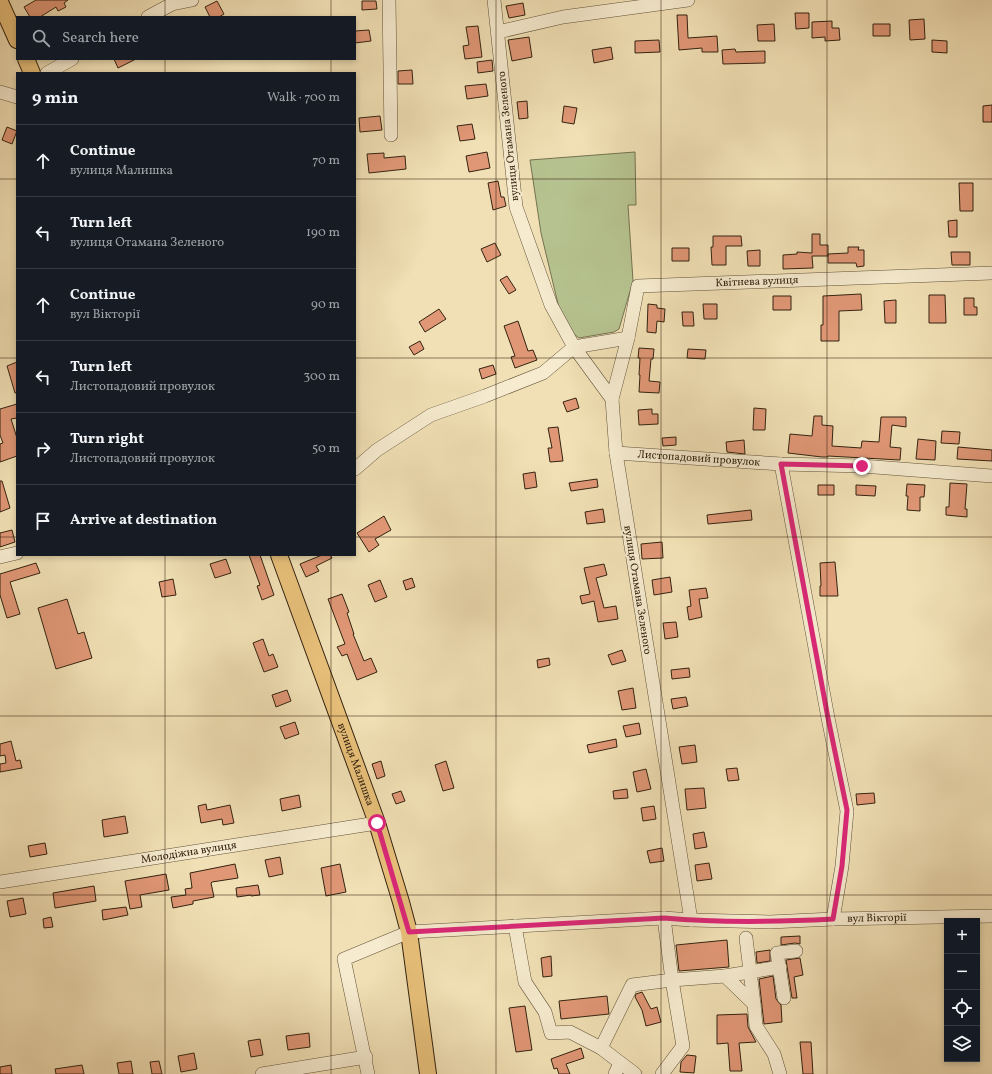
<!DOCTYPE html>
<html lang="en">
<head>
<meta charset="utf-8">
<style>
  :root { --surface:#171b24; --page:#20242c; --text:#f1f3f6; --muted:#9ea1a6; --line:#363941 }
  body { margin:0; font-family:Vollkorn,serif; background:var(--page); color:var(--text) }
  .controls { position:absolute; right:12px; bottom:12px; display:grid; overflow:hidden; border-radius:0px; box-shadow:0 2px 6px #0003 }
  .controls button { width:36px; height:36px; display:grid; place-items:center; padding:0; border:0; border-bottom:1px solid var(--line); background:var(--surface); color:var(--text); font:20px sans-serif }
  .stop { position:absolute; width:12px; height:12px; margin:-9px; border:3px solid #db2777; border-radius:50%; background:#fff }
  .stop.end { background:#db2777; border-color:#fff; box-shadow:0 1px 4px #0008 }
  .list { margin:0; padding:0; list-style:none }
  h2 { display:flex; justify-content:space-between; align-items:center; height:52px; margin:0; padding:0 16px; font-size:17px }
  h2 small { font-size:13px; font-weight:400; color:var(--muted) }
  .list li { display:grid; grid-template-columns:26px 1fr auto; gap:12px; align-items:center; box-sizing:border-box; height:72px; padding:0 16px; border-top:1px solid var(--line) }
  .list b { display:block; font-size:15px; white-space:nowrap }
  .list p { margin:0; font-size:13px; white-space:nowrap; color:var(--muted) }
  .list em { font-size:13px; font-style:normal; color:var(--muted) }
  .icon { flex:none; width:22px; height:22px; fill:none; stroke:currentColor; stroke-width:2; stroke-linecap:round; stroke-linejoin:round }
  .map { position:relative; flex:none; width:992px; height:1074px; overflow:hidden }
  .search { position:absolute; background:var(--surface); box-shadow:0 2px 6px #0003; left:16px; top:16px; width:340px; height:44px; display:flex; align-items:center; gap:10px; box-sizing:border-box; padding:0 14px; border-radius:0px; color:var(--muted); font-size:15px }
  .panel { position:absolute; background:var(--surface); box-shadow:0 2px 6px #0003; left:16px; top:72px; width:340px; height:484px; border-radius:0px }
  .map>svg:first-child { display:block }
  .green { fill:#b6c390; stroke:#747350 }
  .building { fill:#e09776; stroke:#332310 }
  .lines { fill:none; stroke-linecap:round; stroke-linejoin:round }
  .minor-casing { stroke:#625239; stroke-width:14 }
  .major-casing { stroke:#332310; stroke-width:18 }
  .minor { stroke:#f6ebcf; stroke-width:13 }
  .major { stroke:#e8c07a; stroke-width:16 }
  .route { stroke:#db2777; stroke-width:5 }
  .grid { fill:none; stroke:#332310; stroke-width:1; stroke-opacity:0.55 }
  .labels { text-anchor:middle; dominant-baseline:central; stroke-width:4; stroke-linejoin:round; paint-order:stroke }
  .street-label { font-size:11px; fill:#332310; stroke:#f6ebcf }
</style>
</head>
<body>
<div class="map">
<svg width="992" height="1074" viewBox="0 0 992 1074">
  <rect width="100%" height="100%" fill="#f1e0b5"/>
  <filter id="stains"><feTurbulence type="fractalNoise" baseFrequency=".005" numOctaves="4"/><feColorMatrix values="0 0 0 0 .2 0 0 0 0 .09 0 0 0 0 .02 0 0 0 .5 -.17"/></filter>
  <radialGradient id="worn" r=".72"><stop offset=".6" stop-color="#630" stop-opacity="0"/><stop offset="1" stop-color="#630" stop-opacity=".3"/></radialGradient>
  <!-- green -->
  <path class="green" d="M635 152 636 205H628L633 281 619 329 614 332 579 338 574 334 559 308 541 233 530 160Z"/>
  <!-- building -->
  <path class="building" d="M36 0H68L64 3 66 7 58 11 56 7 40 17H30L24 7Z
    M217 1 224 14 219 17H210L205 7Z
    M362 1H376L377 9 362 10Z
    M523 3 525 15 509 18 506 6Z
    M795 13H809V28L796 29Z
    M677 15H687L688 38 717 36 718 52H702V48L679 50Z
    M924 19 925 39 910 40 909 20Z
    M832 21V28H839L840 40 825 41V37L812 38V22Z
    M774 24 775 41H758L757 25Z
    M873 24H890V36H873Z
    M478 26 482 57 465 59 463 46 469 45 466 27Z
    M369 30 371 41 355 43V31Z
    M529 37 532 57 512 61 508 40Z
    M659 40 660 52 635 53V41Z
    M932 40 947 41V53L932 52Z
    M611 47 613 59 594 63 592 50Z
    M735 49 736 52 765 51V63L723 64 722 50Z
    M114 59H136L118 68Z
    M492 60 493 71 478 73 477 62Z
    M412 70 413 84H398V71Z
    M486 84 488 96 467 99 465 86Z
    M527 101 528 118 519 119 517 102Z
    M992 105V122H983V106Z
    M564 106 577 108 574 124 562 122Z
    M380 116 382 130 360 132 359 118Z
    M472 124 475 139 460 141 457 126Z
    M7 127 17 131 12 144 2 140Z
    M487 152 490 168 469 172 466 156Z
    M384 153V158L405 156 406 169 369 173 367 154Z
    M498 181 501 197H504L506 206 493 210 488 183Z
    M959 183H973V211H960Z
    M957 220V237H949L948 221Z
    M812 234H820V245H828V256H812L813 268 783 269V255L797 254V252L812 253Z
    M713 236H741L742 246H726V265H712L711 247H713Z
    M495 243 501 255 487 262 481 249Z
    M848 247H859L858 250H864V266L857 267 856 263H828V254L848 253Z
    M672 248H689V261H672Z
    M760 250V266H748L747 251Z
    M951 252H970V265H952Z
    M507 276 516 290 509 294 500 280Z
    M861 294 862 310 839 311V341H821V325H823V296Z
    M929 295H945L946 323H929Z
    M773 296H791V310H773Z
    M964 298H974V307H977V315H964Z
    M896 300V323H885L884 301Z
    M648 304 657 305V308L665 309 664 322 657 321 656 333 647 332Z
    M703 304H717V319H704Z
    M439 309 446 319 425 332 419 322Z
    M682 312H693L694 326H683Z
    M518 321 528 351 533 350 537 360 515 368 511 357 515 356 504 326Z
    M420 341 424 349 414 355 409 347Z
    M639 348 654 349 653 359H651L649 381 660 382 659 393 639 392 640 375H639L640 358H638Z
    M688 349 706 350 705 359 687 358Z
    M17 362V393H15L7 366Z
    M493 365 496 374 482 379 479 369Z
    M576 398 579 408 567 412 563 402Z
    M17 404V418L11 419 17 438V456L0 462V444L3 443 0 435V409Z
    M754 408 766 409 765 430H753Z
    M652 409V414H658V424L639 425 638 410Z
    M814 416H822V425L833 426 832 446 861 448 862 441 879 442 881 417H906V427L892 425 890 447 901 448 900 460 828 456V457H822L788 453 790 434 812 436Z
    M558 427 563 461 550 462 548 448H552L548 428Z
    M942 431 960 432 959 444 941 443Z
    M676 437V445L663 446 662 438Z
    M918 439 936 441 935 460 916 459Z
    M744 440 745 454 727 452 726 442Z
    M958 447 992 450V461L957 459Z
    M535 472 537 487 525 489 523 474Z
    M597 479 598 487 571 491 569 483Z
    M0 481H2L10 508 0 512Z
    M950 483 967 484 965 509H967V517L946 515V507H949Z
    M907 484 925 485 924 497H920V511L907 510 908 496H906Z
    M818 485H834V495H818Z
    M856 485 876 486 875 496 856 495Z
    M603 509 605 522 587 524 585 512Z
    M751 510 752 520 708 524 707 515Z
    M384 516 391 530 375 539 379 545 369 552 357 533Z
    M12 530 15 542 0 547V533Z
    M662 542 663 558 642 559 641 544Z
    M249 555H260L274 595 262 600 257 586 260 585Z
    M322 555H330L332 558 316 566 319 571 306 577 300 564Z
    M226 559 231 573 215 578 210 564Z
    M835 562 838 596H820V586H821L820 563Z
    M36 563 40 573 10 582 20 614 7 618 0 595V574Z
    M604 564 607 575 596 578 604 608 616 606 618 619 598 622 594 601 582 604 580 596 590 594 584 568Z
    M670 577 672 592 654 595 652 580Z
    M412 578 415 587 406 590 403 581Z
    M173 579 176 595 162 597 159 582Z
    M380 580 387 597 375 602 368 585Z
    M706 588 708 598 699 599 702 617 689 620 687 607 691 606 689 590Z
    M342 594 349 612 347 613 354 634H353L364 661 371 658 377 672 357 680 347 654 342 656 337 647 345 644 328 599Z
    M67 599 78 634 84 632 92 658 56 669 38 608Z
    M676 622 678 637 665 639 663 623Z
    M263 639 269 656 273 654 278 667 264 672 253 643Z
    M622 650 626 661 612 665 608 655Z
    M549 658 550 665 538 668 537 660Z
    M689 668 690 677 672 679 671 670Z
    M633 688 636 708 622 710 618 691Z
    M287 690 291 701 276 707 272 695Z
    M686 697 688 706 673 709 671 699Z
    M295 722 299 734 285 739 280 727Z
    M639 723 641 734 626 737 623 726Z
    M616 739 617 747 589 753 587 745Z
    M11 741 16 761 20 760 22 768 0 772V764L6 763 5 755 0 756V744Z
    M695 745 697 762 682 764 679 747Z
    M381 761 385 776 377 779 372 764Z
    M446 761 454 788 443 791 435 765Z
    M737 768 739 780 728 781 726 769Z
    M646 769 651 789 637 792 633 772Z
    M704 788 706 808 687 810 685 789Z
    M627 789 628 798 614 799 613 791Z
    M401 791 405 801 396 804 392 794Z
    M874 793 875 803 857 805 856 794Z
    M299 795 301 807 282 811 280 799Z
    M206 804 207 810 230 805 234 823 223 825 222 819 201 823 198 806Z
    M654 806 656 819 643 821 641 808Z
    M125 816 128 833 104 837 102 820Z
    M704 832 707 847 695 849 693 834Z
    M45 843 47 854 30 857 28 846Z
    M662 848 664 861 650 863 647 851Z
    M280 857 283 874 269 877 265 860Z
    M709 863 712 879 697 881 695 865Z
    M235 864 238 878 212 882 211 883 214 897 193 901V904L173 908 171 897 186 895 185 889 192 888 190 873Z
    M340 864 346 892 326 896 321 868Z
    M166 874 169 890 140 895 142 907 130 909 125 881Z
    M258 885 260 895 251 896V895L237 897 236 888Z
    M94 886 96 901 55 908 53 893Z
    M23 898 26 914 10 917 7 901Z
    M126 907 128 915 103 920 102 910Z
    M51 917 53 927 44 928 43 919Z
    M800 936V944L795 943 781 945V937Z
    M727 940 729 967 679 971 676 945Z
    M770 950V961L757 963 756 952Z
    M551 956 552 976 543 977 541 958Z
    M800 958 803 975 794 977 797 998H792L786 960Z
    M773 976 776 999 781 1005 782 1022 764 1024 759 979Z
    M642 992 651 1009 657 1007 661 1022 646 1026 642 1010 635 997 636 994Z
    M607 996 609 1014 561 1019 559 1001Z
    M525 1006 532 1050 516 1052 509 1008Z
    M747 1014 748 1027 756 1042 739 1043 742 1071H730L728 1043 717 1044V1015Z
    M309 1033 310 1047 288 1050 286 1036Z
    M260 1039 263 1055 251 1057 248 1041Z
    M800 1042H811L813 1074H803Z
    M581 1048 584 1058 566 1064 570 1074H559L557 1068 554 1069 551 1059Z
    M194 1053 197 1069 181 1072 178 1056Z
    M687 1055 696 1056 694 1073 680 1072 681 1062Z
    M131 1061 133 1074H119L117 1063Z
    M159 1061 162 1074H152L150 1062Z
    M11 1065 12 1074H0V1067Z
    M82 1065 84 1074H56L55 1069Z"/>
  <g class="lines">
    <defs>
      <g id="minor">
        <path d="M389 0 391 135"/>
        <path d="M148 17 172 4 192 0"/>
        <path d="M498 32 563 17 688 0"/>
        <path d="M47 73 72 59"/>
        <path d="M0 92 17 97"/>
        <path id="s1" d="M612 399 628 338 638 286 992 273"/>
        <path id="s2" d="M616 453 781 464 862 466 992 476"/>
        <path d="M781 464 828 718 847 811 842 866 833 919"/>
        <path d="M355 469 377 450 431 415 485 396 543 373 574 347 628 338"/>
        <path d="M0 557 17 553"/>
        <path id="s3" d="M0 882 377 823"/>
        <path id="s4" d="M691 920 770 922 833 919 992 916"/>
        <path d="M515 926 525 982 545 1012 551 1033 570 1032 601 1048 635 1074"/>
        <path d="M746 938 754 1004"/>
        <path d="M725 976 780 967"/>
        <path d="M784 998 777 953 796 951"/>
        <path d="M601 1048 632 985 672 980 725 976 754 1004 756 1026 774 1054 780 1074"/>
        <path d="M262 1074 366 1057"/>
        <path d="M368 1074 344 959 409 932 664 918 691 920 616 453 612 399 574 347 551 305 516 207 494 0"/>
        <path d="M615 1074 620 1063"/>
        <path d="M662 1074 683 1046 672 980 664 918"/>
      </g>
      <g id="major">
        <path d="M0 2 17 40"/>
        <path d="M26 59 32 73"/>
        <path id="s5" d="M279 555 377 823 401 902 409 932 428 1074"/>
      </g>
    </defs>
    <!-- minor casing -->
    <use href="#minor" class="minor-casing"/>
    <!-- major casing -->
    <use href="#major" class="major-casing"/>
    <!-- minor -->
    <use href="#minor" class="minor"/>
    <!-- major -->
    <use href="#major" class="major"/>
  </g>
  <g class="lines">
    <!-- route -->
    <path class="route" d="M377 823 409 932 664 918C720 923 777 922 833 919L842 866 847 810 828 718 781 464 862 466"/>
  </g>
  <!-- grid -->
  <path class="grid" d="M165 0V17M331 0V17M496 0V1074M661 0V1074M827 0V1074M165 59V73M331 59V73M0 179H17M355 179H992M0 358H17M355 358H992M0 537H17M355 537H992M165 555V1074M331 555V1074M0 716H992M0 895H992"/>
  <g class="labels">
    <!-- street labels -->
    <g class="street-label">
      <text transform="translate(509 136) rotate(-96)">вулиця Отамана Зеленого</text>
      <text stroke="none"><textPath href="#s1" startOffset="235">Квітнева вулиця</textPath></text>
      <text stroke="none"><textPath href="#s2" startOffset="83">Листопадовий провулок</textPath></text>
      <text transform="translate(637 590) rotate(81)">вулиця Отамана Зеленого</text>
      <text stroke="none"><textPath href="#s5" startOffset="223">вулиця Малишка</textPath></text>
      <text stroke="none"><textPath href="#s3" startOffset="191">Молодіжна вулиця</textPath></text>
      <text stroke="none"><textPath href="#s4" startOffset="186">вул Вікторії</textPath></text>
    </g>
  </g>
  <rect width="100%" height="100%" filter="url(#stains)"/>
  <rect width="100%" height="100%" fill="url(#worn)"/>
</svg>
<div class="controls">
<button>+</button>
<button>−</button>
<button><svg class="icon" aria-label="locate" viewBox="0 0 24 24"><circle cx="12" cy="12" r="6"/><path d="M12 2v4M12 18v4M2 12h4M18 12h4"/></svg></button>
<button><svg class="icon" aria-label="layers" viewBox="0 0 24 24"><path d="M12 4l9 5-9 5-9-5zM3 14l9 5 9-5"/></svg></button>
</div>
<div class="stop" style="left:377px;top:823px"></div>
<div class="stop end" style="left:862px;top:466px"></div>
<div class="search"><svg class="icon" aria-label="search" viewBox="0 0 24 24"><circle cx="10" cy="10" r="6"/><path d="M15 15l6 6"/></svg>Search here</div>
<section class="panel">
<h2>9 min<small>Walk · 700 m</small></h2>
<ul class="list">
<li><svg class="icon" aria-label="ahead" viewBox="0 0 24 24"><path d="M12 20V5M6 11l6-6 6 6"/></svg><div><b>Continue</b><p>вулиця Малишка</p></div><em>70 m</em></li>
<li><svg class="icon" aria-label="left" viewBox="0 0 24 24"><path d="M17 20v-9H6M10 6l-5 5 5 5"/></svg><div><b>Turn left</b><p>вулиця Отамана Зеленого</p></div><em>190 m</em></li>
<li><svg class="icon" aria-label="ahead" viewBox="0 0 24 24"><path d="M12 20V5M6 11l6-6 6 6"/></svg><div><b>Continue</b><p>вул Вікторії</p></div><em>90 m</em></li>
<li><svg class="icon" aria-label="left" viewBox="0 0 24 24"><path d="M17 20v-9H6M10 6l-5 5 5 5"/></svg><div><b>Turn left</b><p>Листопадовий провулок</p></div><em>300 m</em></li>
<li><svg class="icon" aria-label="right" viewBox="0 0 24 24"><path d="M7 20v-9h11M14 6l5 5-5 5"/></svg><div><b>Turn right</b><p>Листопадовий провулок</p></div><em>50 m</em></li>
<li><svg class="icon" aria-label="arrive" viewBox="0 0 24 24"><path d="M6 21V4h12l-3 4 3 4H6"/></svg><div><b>Arrive at destination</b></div></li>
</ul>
</section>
</div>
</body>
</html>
